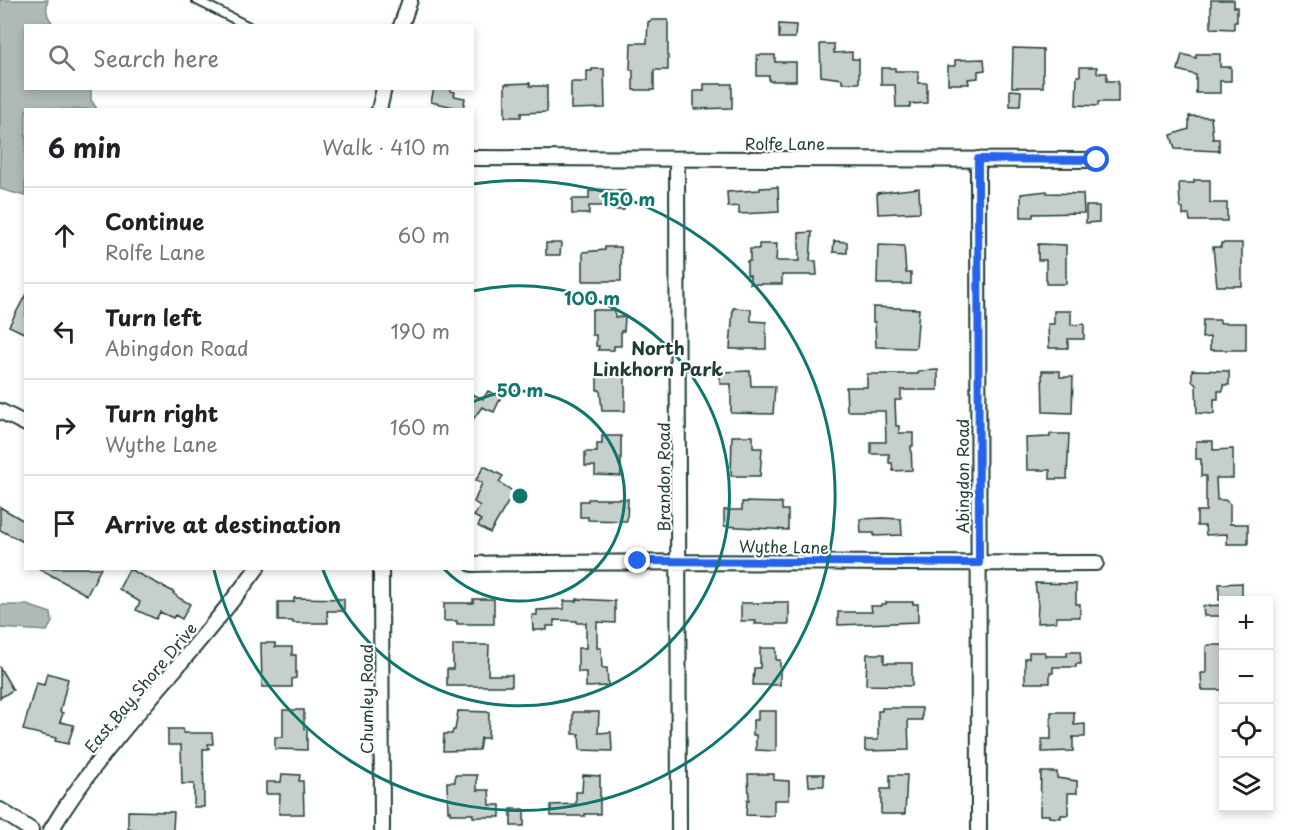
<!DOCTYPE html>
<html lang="en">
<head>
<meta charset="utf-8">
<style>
  :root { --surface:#fff; --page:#f6f6f6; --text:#202124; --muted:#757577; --line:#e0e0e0 }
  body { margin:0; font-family:"Playpen Sans",sans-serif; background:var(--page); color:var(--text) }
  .controls { position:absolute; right:18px; bottom:18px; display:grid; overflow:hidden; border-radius:0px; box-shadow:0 3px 9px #0003 }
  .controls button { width:54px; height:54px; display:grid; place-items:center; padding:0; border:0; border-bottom:2px solid var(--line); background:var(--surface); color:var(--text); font:30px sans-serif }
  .stop { position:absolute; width:18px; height:18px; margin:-14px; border:4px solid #2563eb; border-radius:50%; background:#fff }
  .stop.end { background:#2563eb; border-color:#fff; box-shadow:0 2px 6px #0008 }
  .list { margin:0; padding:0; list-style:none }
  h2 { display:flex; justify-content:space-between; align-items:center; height:78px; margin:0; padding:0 24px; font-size:26px }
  h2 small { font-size:20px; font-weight:400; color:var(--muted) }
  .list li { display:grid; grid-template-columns:39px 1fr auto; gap:18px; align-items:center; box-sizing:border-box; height:96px; padding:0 24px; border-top:2px solid var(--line) }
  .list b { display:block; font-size:22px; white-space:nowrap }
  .list p { margin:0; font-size:20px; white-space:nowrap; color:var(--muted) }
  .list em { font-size:20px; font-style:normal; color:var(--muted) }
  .icon { flex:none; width:33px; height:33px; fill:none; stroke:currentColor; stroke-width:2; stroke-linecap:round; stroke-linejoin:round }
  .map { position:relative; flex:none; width:1291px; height:830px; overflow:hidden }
  .search { position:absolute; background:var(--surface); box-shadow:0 3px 9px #0003; left:24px; top:24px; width:450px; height:66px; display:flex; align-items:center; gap:15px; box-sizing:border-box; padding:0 21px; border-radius:0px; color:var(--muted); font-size:22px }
  .panel { position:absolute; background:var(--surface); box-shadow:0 3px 9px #0003; left:24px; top:108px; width:450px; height:462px; border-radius:0px }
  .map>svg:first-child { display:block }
  .water { fill:#afbab7; stroke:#758883; stroke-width:1.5 }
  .building { fill:#c7cfcc; stroke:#1f3d34; stroke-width:1.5 }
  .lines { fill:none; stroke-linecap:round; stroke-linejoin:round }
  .service-casing { stroke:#1f3d34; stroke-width:11 }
  .minor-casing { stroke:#1f3d34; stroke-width:18 }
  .service { stroke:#fff; stroke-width:7 }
  .minor { stroke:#fff; stroke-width:14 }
  .route { stroke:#2563eb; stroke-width:8 }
  .ring { fill:none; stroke:#0f766e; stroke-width:3 }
  .labels { text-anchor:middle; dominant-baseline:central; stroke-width:4.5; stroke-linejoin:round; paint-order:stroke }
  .street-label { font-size:16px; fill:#1f3d34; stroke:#fff }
  .neighbourhood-label { font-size:18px; font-weight:bold; fill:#1f3d34; stroke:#fff }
  .centre { fill:#0f766e; stroke:#fff; stroke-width:3 }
  .ring-label { font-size:18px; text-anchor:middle; font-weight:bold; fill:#0f766e; stroke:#fff; stroke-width:4.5; stroke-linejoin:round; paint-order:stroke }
</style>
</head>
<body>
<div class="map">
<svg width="1291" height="830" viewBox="0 0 1291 830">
  <rect width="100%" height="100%" fill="#fff"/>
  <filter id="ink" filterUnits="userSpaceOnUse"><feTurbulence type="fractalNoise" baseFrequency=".0167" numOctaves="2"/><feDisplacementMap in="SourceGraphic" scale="12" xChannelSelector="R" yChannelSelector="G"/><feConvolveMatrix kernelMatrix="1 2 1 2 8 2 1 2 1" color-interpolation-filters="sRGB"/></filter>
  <g filter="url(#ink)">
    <!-- water -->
    <path class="water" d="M0 0H48C45 11 47 17 54 25L26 26V88L91 89V100L97 109 26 110 25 196 0 189Z
      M0 605H27L51 613 52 622 47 631 0 628Z"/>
    <!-- building -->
    <path class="building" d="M1211 0H1234V7H1237V22H1234V29L1211 28Z
      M652 20H668V70H654V90H633V70H630L631 43H647L648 22Z
      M779 24 796 25 795 38H779Z
      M820 44H834V53L852 52V59H859V83H842V79L821 76Z
      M1013 48 1043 49V87H1012Z
      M1182 54 1196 58V54H1220V67H1231V81H1220V93H1196V75L1178 70Z
      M757 55H775V62H796V81H769V76H757Z
      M984 59 985 70 978 71V78L968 79 969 84H948V66H955V60Z
      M1080 67H1097V73H1107V81H1118V102H1098V106L1076 105 1077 76H1080Z
      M881 68H895V71H918V83H927V103L910 104V107H896L895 85H881Z
      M592 69H604L605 108 571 109V82H587V71H592Z
      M530 83V86H547V112L521 113V117H505V84Z
      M704 84H732V108L694 109V91H704Z
      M434 88H451L450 91 455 92 454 96 465 98 463 109 431 102Z
      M1010 90 1021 91 1020 106H1010Z
      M1189 116 1211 117 1213 139H1219V151L1175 149 1171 135 1189 129Z
      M1194 180H1210V203H1227V221H1190L1189 215H1183V209L1180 207 1179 183H1194Z
      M778 187 779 212 739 214V206L728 207 727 192 760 190V188Z
      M919 188 920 212 878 214 877 193Z
      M594 189 625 191 624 210H612V206H589V214H572V199H589V191H594Z
      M1047 191V193L1083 194 1084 213 1033 214V217H1021V194Z
      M1086 206H1099V222L1086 223Z
      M812 232 810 261H816L817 275H782V284H750V275H747V261H750V249H759V244H777L776 261H799V233Z
      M834 241 847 242V253L833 252Z
      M546 243H561L560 255H546Z
      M1221 243H1242V286H1217L1213 247H1221Z
      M1038 244 1066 245V284H1046V260H1038Z
      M878 245 904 246 906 273H911V284H877Z
      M605 247H621V281H583V252L605 250Z
      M26 294V334L9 326Z
      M873 307 919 309 916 348 876 347 875 322H873Z
      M733 308 751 309V321L766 322V349H730Z
      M592 310H615V317H625L624 331H621V346H614V350H598L599 346H596V335H592Z
      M1054 311H1071V325L1084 324V339H1068V348H1049L1048 324H1054Z
      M1203 320H1220V323H1246V350H1210V337L1202 338Z
      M938 370V390H901V400H895L896 426H899V433H913V446H911L912 470 893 471 892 463H889V454H871V442H886L885 411H847L846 387H867V374H918V371Z
      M1192 370 1229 371V385H1223V391H1218V399H1214V414L1197 413 1196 385 1192 381Z
      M750 371 751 386H775L773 414 731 413V384H720V372Z
      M1042 371H1060V377H1073L1072 413 1043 412Z
      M597 373H625V411H602L600 390H597Z
      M488 391 501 397 494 412 482 407 472 421V394L483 399Z
      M1050 434H1069L1067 479H1050V470H1027L1026 438 1050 437Z
      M602 436H621V476L595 475V466H585V452H597V444H602Z
      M732 436H753V448H762L760 476H731Z
      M1196 441H1213V450L1233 449V478H1216L1217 500H1225L1230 504V524H1248V544H1227V534L1206 535 1205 526H1197V511H1206V476H1201V459H1196Z
      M484 466 503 476 499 482 514 492 490 533 478 526 481 520 474 516 480 506 474 502 482 483 476 480Z
      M588 499H628L627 521 588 520V517H580V501H588Z
      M742 502 782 503V510H788V530L724 526V510H742Z
      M0 507 26 522V543L0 530Z
      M883 518 901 519 902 535 874 536V533H861L860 519Z
      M38 568H101L87 595Z
      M129 569 174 592 173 593 179 598 190 604 182 619 175 615 173 618 160 612 156 619 136 610 140 602 119 589Z
      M1035 583 1076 584V604H1080V617H1056V622L1037 623 1038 604Z
      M1242 583V600H1219V584Z
      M294 598 344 599V611H327L328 623H293V621H278V602H294Z
      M473 599H494V624H457V621H444V603H473Z
      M577 599 615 601V623L597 622V648H601L602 668H607L608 686 586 687V672H578V648H586V623H577V621L554 620V626H547V630H533L532 615H537V610L564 609V601H577Z
      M774 602H789V624H755L756 621H741V603H774Z
      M886 602H913V604H918V622L838 625V612H872L871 606H881V604H886Z
      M1224 605V616H1204L1203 606Z
      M261 643H275V647H292V655H296V678L292 679V687H262Z
      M453 645H489L488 675H512V686H447V669H453Z
      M1208 645H1224V690H1202L1201 673H1206V647Z
      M760 648H776V660H780V685H753L754 668H760Z
      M1029 652H1045V656H1067V652H1080L1081 664H1076V667H1053V673H1050V683H1025V658H1029Z
      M867 654H884V663H912V686L866 685Z
      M0 668 13 690 0 698Z
      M47 673 68 679 60 712 63 713 60 722 74 725 68 744 55 741 56 738 23 730 36 683 44 685Z
      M882 708H922V720H908L909 750 865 751V740H878V711H882Z
      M283 710H304V729H307V750L275 749V737H283Z
      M458 711 489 712 488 738H481L479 750 443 751 444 734H452L453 730H455Z
      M758 711H776V751L756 750V735H753V720H758Z
      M573 712H599L598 733 611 732 612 751 580 750 579 734H573Z
      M1051 712H1074V725L1085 724V737H1073V751L1042 752V739H1051Z
      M168 729H183V733H212L213 744H208L209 749H203L204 807H194V784H182L181 745H168Z
      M1041 772H1057V778L1077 781V793H1068V815H1061V818L1049 817V815H1040Z
      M282 774 300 775 299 781H303L304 814H279L280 794H266V782H281Z
      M748 774H774V780L789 781V800H774V816L746 815 747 800H749Z
      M808 774H824V786H809Z
      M455 775H477V790H489L490 805H500V817H473V814H450V811H448L447 782H455Z
      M583 775 600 776V814H585V816H551V805L576 804V792H582Z
      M890 775H907L905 814H881V789H890Z
      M511 809H524V826H511Z
      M128 811 174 812 173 830H130V828H128Z"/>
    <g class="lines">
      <defs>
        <path id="service" d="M196 0 248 26"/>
        <path id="minor" d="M401 26 410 0
          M379 110 384 88
          M472 158 1097 160
          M677 159 679 830
          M978 159 979 830
          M0 411 26 424
          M472 564C680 560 888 564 1096 563
          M381 568 382 830
          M0 810 31 830
          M51 830C108 735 192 658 257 568"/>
      </defs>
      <!-- service casing -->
      <use href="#service" class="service-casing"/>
      <!-- minor casing -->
      <use href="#minor" class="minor-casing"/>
      <!-- service -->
      <use href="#service" class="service"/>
      <!-- minor -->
      <use href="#minor" class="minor"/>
    </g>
  </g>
  <g class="lines" filter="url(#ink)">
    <!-- route -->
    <path class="route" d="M638 561 979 563 978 159 1097 160"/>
  </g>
  <!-- distance rings -->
  <g class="ring">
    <path d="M473 402A105 105 0 1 1 444 569"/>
    <path d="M473 291A210 210 0 1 1 323 570"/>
    <path d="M473 184A315 315 0 1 1 214 570"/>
  </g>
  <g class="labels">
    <!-- street labels -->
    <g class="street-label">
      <text x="785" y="143">Rolfe Lane</text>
      <text transform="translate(962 476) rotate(-90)">Abingdon Road</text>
      <text transform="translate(663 477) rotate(-90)">Brandon Road</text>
      <text transform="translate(784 546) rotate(1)">Wythe Lane</text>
      <text transform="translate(140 687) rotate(-50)">East Bay Shore Drive</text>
      <text transform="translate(366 699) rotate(-90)">Chumley Road</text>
    </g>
    <!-- neighbourhood labels -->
    <g class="neighbourhood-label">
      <text x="658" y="347">North<tspan x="658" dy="21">Linkhorn Park</tspan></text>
    </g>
  </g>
  <circle cx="520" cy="496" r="9" class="centre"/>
  <g class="ring-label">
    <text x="628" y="206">150 m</text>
    <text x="592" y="305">100 m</text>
    <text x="520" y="397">50 m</text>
  </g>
</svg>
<div class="controls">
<button>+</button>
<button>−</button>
<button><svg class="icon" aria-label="locate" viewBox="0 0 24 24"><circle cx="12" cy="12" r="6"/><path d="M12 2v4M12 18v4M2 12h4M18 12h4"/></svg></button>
<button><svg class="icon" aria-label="layers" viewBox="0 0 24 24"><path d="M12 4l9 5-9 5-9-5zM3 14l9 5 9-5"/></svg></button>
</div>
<div class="stop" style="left:1097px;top:160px"></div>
<div class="stop end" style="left:638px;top:561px"></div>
<div class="search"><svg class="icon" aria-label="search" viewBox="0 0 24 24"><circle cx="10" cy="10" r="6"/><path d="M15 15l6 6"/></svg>Search here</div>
<section class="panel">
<h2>6 min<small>Walk · 410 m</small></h2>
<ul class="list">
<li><svg class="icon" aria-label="ahead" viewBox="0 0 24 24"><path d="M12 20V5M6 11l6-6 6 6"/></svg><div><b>Continue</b><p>Rolfe Lane</p></div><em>60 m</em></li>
<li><svg class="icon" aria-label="left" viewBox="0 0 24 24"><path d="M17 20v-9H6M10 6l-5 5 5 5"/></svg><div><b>Turn left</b><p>Abingdon Road</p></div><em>190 m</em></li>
<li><svg class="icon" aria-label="right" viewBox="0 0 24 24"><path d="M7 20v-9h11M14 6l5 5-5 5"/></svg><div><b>Turn right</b><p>Wythe Lane</p></div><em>160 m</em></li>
<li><svg class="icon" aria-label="arrive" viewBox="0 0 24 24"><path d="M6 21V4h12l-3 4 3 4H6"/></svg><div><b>Arrive at destination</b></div></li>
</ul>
</section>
</div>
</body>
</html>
